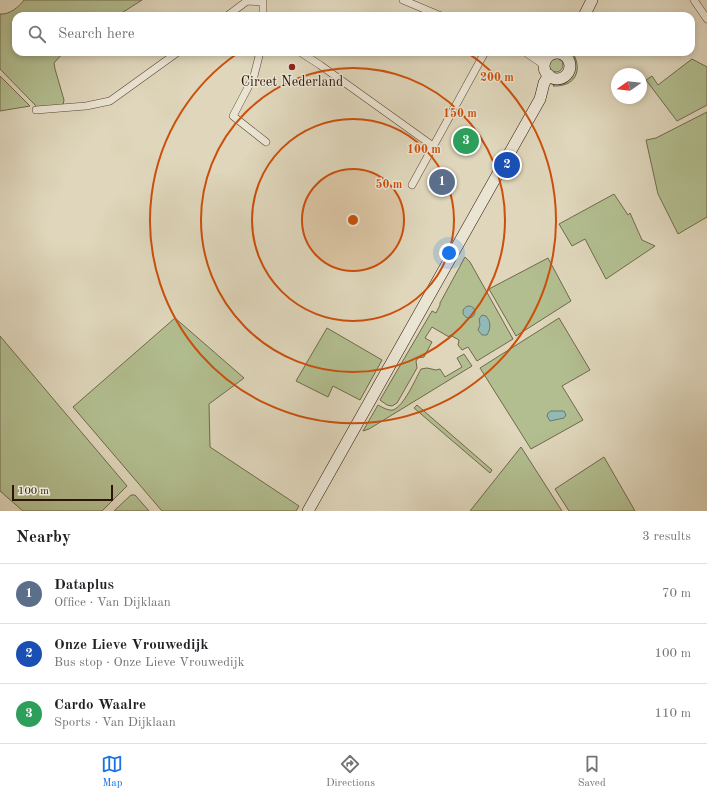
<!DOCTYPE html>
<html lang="en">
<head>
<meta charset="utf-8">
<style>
  :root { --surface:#fff; --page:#f2f2f2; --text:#202124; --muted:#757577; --line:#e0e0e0; --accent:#1a73e8 }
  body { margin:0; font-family:"Old Standard TT",serif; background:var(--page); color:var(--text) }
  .compass { position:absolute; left:611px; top:68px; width:36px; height:36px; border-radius:50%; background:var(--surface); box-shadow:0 2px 6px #0003; rotate:256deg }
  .scale { position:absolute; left:12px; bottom:10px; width:101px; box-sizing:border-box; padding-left:4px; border:2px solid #2e1407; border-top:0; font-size:11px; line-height:14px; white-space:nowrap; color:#2e1407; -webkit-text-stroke:3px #eae4d3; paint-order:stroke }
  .you { position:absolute; left:449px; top:253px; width:14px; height:14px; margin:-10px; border:3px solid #fff; border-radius:50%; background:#1a73e8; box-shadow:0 0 0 6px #1a73e833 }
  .badge { display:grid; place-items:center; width:26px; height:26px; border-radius:50%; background:var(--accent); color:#fff; font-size:13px; font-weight:700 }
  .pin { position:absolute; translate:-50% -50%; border:2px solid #fff; box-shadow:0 1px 4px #0006 }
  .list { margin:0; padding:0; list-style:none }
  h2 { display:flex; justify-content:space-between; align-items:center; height:52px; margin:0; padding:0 16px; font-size:17px }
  h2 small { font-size:13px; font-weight:400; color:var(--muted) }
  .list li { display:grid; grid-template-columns:26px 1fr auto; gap:12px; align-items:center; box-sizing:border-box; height:60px; padding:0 16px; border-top:1px solid var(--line) }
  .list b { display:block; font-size:15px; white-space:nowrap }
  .list p { margin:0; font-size:13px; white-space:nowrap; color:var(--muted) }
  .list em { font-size:13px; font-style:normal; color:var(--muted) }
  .icon { flex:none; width:22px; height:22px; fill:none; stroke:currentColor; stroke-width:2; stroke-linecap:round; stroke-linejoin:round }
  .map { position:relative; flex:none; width:707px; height:511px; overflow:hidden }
  .search { position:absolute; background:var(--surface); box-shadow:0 2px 6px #0003; left:12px; right:12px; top:12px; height:44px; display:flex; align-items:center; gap:10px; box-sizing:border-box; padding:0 14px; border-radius:12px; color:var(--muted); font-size:15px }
  .sheet { height:232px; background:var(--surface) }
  nav { display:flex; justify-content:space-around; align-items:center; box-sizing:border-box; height:56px; border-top:1px solid var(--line); background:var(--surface); font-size:11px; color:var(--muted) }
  nav a { display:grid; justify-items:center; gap:2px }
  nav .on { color:var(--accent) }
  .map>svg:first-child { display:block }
  .green { fill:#b2be90; stroke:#70694c }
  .water { fill:#93b9b4; stroke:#6b776f }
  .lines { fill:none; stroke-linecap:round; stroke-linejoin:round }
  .minor-casing { stroke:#5a4434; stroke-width:8 }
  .secondary-casing { stroke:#2e1407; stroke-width:12 }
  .minor { stroke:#eae4d3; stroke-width:7 }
  .secondary { stroke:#eae4d3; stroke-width:11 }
  .ring { fill:none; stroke:#cc4f0b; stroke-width:2 }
  .poi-dot { fill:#8f2418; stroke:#eae4d3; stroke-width:1.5 }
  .labels { text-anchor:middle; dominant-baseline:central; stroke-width:3; stroke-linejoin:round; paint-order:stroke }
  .poi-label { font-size:14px; fill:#2e1407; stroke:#eae4d3 }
  .centre { fill:#cc4f0b; stroke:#eae4d3; stroke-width:2 }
  .ring-label { font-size:12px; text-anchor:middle; font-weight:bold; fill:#cc4f0b; stroke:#eae4d3; stroke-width:3; stroke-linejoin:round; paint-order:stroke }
</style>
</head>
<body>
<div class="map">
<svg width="707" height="511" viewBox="0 0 707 511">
  <rect width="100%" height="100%" fill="#dfd6bb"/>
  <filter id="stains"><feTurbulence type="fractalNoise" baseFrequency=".005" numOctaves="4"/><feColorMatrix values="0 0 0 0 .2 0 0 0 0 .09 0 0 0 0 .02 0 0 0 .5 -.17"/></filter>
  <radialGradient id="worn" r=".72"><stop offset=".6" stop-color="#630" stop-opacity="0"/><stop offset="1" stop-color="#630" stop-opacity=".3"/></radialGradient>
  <!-- green -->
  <path class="green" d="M24 0H142L117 16H16V52H64L54 63 55 69 64 100 63 105 38 108 0 69V14C9 15 19 7 24 0Z
    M571 52 573 53C583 71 575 87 553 86 556 82 559 83 564 81 576 75 571 62 571 52Z
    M549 65a7 7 0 1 1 14 0a7 7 0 1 1-14 0Z
    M692 59 707 67V105L677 121 646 80 652 76 658 85Z
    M0 76 30 106 0 111Z
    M707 112V217L678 234 658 194 646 140 656 138Z
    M614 194 628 215 630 213 642 240 655 246 606 279 585 239 572 246 559 224Z
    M465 257 470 262 513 339 477 361 468 347 462 350 458 345 459 340 450 335 449 337 432 327 425 338 432 342 424 357 418 358 416 361 417 368 397 403 392 406 387 405 380 400 432 311 436 313 440 305V303Z
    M548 258 571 301 516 336 489 289Z
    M175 318 244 378 209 404 210 447 299 506 296 511H162L73 407Z
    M559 318 590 370 562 386 583 420 531 449 480 368Z
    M327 328 382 360 360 400 333 386 328 397 296 381Z
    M0 336 127 486 102 511H23L0 491Z
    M464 354 472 366 369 429 363 431 378 405C382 407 388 411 393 410 404 406 415 380 421 369L427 368 436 370 440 369 445 377 462 367 457 358Z
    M417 405 492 470 490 473 414 408Z
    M521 447 562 511H470Z
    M604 457 635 511H569L555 489Z
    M131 495H135L149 511H114Z"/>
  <!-- water -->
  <path class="water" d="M463 312a6 6 0 1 1 12 0a6 6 0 1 1-12 0Z
    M482 315 486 316C491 322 491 328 487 335H482L478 330 480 325 479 319Z
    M551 411H564L566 415 564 418 550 421 547 416 548 413Z"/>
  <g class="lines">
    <defs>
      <path id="minor" d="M263 0V16
        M403 0 441 16
        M694 0 707 19
        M227 16 247 1 262 2
        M260 52 254 76 233 116 266 142
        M300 52 320 65 433 146
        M525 52 544 65
        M531 52 547 57
        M36 110 86 106 110 101 178 52
        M412 185 485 52"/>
      <path id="secondary" d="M584 16 592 0
        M544 66a13 13 0 1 1 26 0a13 13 0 1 1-26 0Z
        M308 511 540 99 544 83 549 75"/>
    </defs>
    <!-- minor casing -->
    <use href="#minor" class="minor-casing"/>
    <!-- secondary casing -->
    <use href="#secondary" class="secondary-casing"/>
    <!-- minor -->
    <use href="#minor" class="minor"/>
    <!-- secondary -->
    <use href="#secondary" class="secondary"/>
  </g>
  <!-- distance rings -->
  <circle cx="353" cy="220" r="51" fill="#cc4f0b" fill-opacity=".12"/>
  <g class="ring">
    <circle cx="353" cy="220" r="51"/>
    <circle cx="353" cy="220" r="101"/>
    <circle cx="353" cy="220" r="152"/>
    <path d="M468 53A203 203 0 1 1 238 53"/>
  </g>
  <!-- markers -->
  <circle class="poi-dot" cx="292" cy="67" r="4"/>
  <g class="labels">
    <!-- poi labels -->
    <g class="poi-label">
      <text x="292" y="82">Circet Nederland</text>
    </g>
  </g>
  <circle cx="353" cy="220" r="6" class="centre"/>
  <g class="ring-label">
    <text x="497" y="81">200 m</text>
    <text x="460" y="117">150 m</text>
    <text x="424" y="153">100 m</text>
    <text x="389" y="188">50 m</text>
  </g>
  <rect width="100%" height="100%" filter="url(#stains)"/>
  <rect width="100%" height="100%" fill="url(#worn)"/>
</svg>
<svg class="compass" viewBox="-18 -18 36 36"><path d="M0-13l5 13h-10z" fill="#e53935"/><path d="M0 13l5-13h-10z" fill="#757577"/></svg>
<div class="scale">100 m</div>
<div class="you"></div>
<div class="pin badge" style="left:442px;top:182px;background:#5c6f8a">1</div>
<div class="pin badge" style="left:507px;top:165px;background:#1a4fb4">2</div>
<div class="pin badge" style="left:466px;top:141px;background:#2e9e5b">3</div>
<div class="search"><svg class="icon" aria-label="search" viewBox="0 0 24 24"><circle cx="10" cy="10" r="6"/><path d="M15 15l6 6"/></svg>Search here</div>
</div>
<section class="sheet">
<h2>Nearby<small>3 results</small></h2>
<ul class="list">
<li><span class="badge" style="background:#5c6f8a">1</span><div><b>Dataplus</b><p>Office · Van Dijklaan</p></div><em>70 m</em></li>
<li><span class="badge" style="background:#1a4fb4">2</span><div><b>Onze Lieve Vrouwedijk</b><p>Bus stop · Onze Lieve Vrouwedijk</p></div><em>100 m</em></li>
<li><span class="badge" style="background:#2e9e5b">3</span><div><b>Cardo Waalre</b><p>Sports · Van Dijklaan</p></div><em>110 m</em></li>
</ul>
</section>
<nav>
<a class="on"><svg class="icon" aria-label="map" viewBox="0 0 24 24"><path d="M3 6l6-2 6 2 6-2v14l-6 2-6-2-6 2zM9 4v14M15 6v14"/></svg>Map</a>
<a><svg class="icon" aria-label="directions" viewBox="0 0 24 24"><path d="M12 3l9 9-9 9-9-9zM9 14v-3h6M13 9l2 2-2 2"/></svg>Directions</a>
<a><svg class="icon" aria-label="saved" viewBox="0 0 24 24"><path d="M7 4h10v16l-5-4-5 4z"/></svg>Saved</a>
</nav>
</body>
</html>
